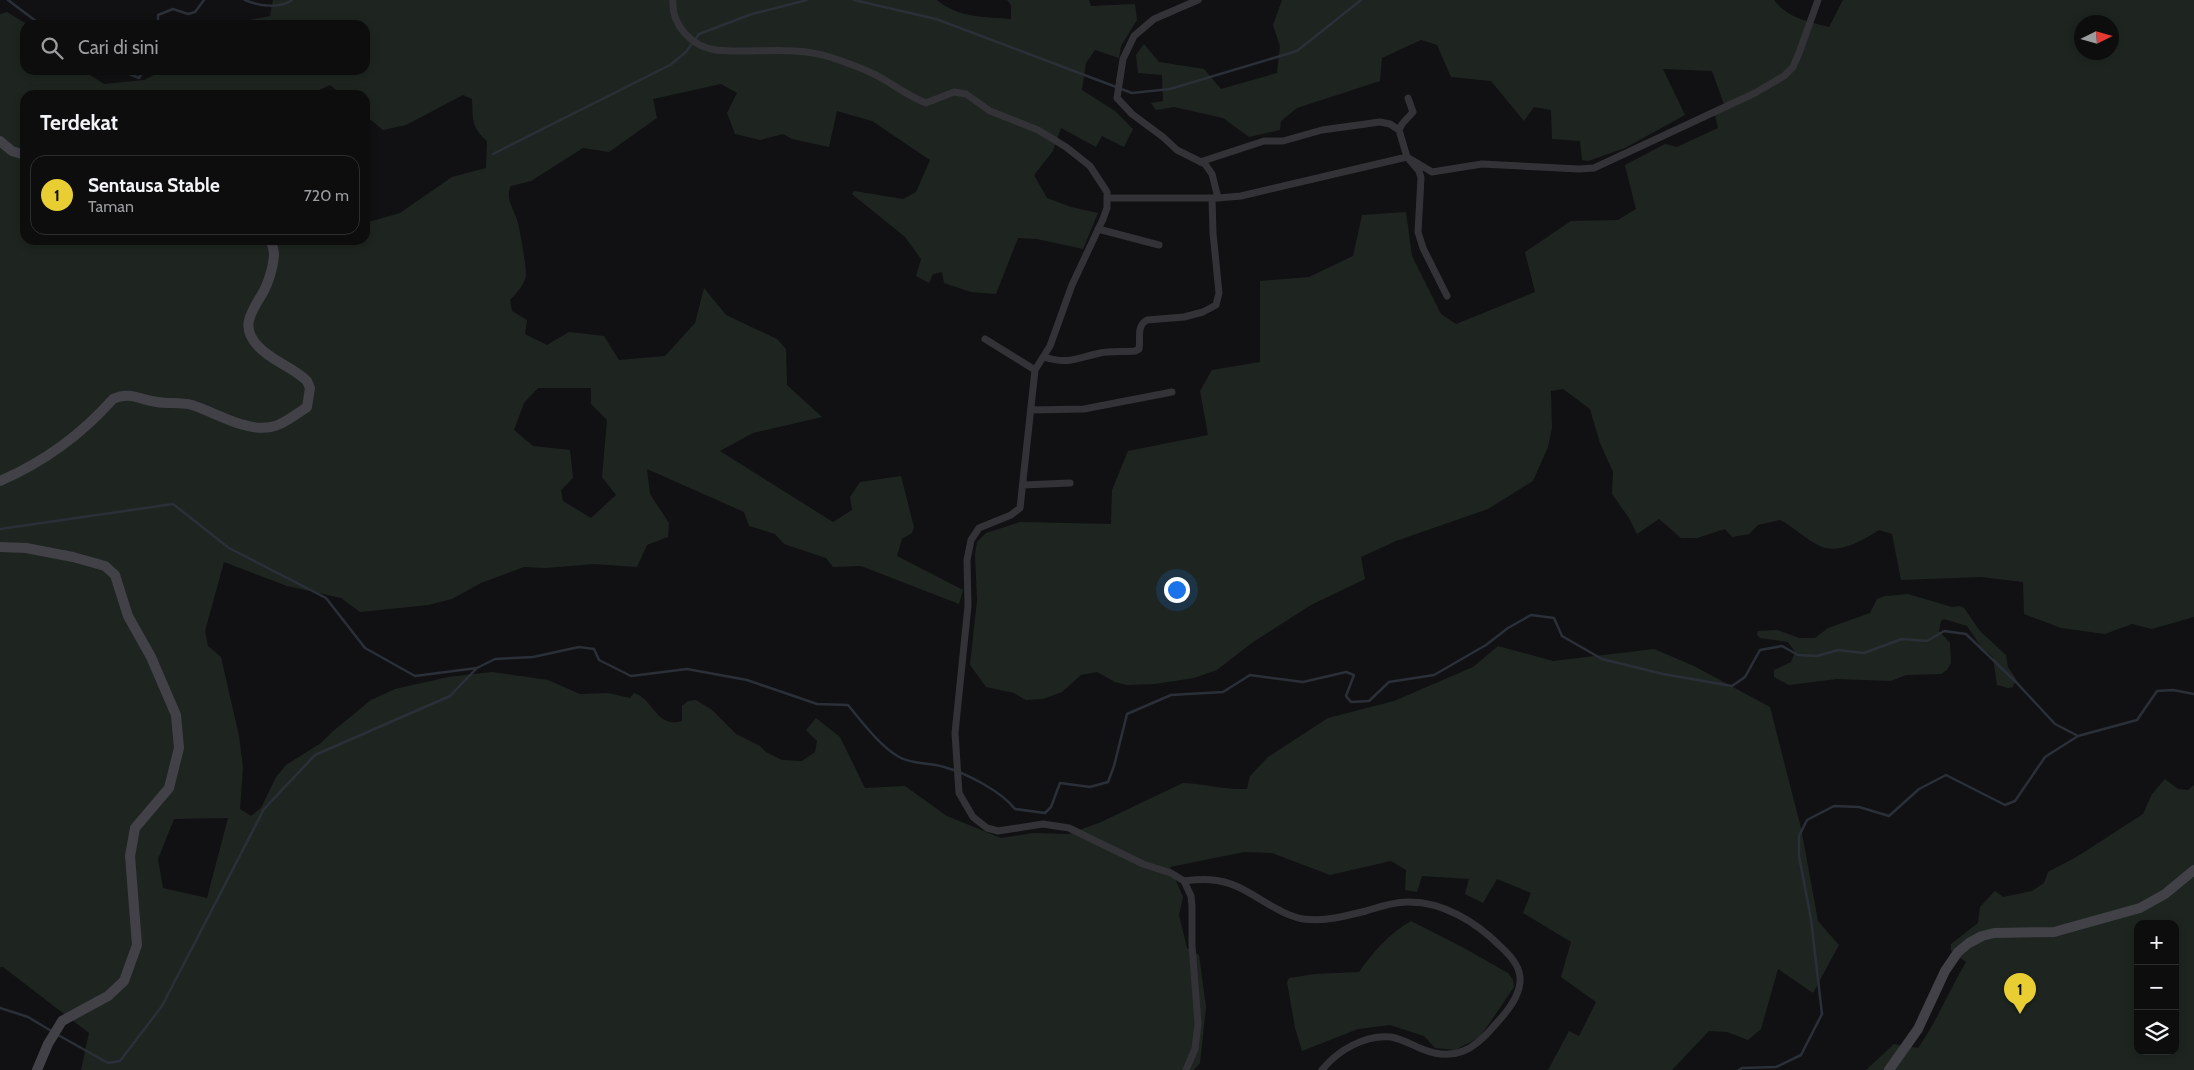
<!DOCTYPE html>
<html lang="id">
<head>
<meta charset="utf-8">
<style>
  :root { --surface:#0d0d0e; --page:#161617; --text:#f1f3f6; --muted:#9a9c9e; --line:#2d2d2e; --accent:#e9ce33 }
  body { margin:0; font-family:Cabin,sans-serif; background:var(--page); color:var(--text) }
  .controls { position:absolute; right:15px; bottom:15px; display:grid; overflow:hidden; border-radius:10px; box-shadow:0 2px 8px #0003 }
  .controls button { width:45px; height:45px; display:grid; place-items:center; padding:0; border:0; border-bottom:1px solid var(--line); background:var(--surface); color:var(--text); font:25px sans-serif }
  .compass { position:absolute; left:2074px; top:15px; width:45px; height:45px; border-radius:50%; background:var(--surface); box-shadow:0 2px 8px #0003; rotate:85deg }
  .you { position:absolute; left:1176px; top:589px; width:18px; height:18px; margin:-12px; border:4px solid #fff; border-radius:50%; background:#1a73e8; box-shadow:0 0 0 8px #1a73e833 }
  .badge { display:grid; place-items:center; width:32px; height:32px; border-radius:50%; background:var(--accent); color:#111; font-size:16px; font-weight:700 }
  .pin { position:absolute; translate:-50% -41px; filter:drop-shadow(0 1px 2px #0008) }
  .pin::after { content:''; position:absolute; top:26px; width:18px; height:15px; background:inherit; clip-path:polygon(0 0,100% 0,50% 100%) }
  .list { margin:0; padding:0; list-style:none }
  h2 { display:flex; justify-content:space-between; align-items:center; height:65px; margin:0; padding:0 20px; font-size:21px }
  h2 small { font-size:16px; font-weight:400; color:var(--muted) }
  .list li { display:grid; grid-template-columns:32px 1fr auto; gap:15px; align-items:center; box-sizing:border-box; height:80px; margin:0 10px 10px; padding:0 10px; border:1px solid var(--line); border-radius:15px }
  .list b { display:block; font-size:19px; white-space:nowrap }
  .list p { margin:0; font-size:16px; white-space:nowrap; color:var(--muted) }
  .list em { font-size:16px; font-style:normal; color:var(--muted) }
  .icon { flex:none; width:28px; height:28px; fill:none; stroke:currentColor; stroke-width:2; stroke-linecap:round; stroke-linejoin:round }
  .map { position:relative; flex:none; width:2194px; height:1070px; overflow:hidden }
  .search { position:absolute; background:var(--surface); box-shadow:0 2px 8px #0003; left:20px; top:20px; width:350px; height:55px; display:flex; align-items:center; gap:12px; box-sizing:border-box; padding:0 18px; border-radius:15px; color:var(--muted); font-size:19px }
  .panel { position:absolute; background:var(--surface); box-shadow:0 2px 8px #0003; left:20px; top:90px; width:350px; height:155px; border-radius:15px }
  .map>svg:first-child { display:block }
  .green { fill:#1e2520; fill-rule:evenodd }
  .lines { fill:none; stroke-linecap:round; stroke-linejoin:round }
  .stream { stroke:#2a2f38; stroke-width:2.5 }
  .street { stroke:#333237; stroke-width:7 }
  .secondary { stroke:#414147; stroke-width:10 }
</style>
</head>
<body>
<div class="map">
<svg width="2194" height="1070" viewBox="0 0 2194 1070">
  <rect width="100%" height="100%" fill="#111113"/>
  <!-- green -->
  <path class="green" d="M273 0H937C958 18 985 17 1011 19V5L1007 0H1089L1091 6 1135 4 1137 20 1121 46 1119 58 1095 50 1086 63 1082 90 1115 111 1133 129 1124 147 1102 136 1096 147 1061 128 1053 151 1034 175 1047 198 1071 207 1098 213 1083 249 1037 239 1018 238 996 294 971 292 944 283 942 272 933 274 929 283 916 276 921 259 905 237 852 194 854 191 903 199 916 192 930 160 872 121 837 111 829 147 792 139 783 134 760 140 735 134 727 113 737 93 721 84 653 99 657 118 609 152 583 148 531 181 511 186C504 198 515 210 518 223 520 230 526 266 526 274 526 283 516 294 510 300L512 311 527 320 525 334 547 345 569 332 604 336 619 360 665 356 695 323 704 288 726 315 777 339 786 349 787 385 822 417 753 433 720 451 833 522 852 510 850 497 860 482 901 476 914 527 912 533 902 539 897 556 963 590 959 604 861 566 833 567 826 558 784 544 775 534 749 526 744 512 647 469 650 494 669 523 668 537 647 545 637 567 594 564 546 568 524 567 481 583 452 599 428 605 360 612 341 598 287 586 224 562 205 631 208 646 221 657 239 736 243 767 240 809 251 816 261 808 276 777 286 765 321 743 332 732 371 700 395 689 448 677 492 672 548 680 580 694 608 693 630 698 634 693C654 699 656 729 682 721V706L688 701 696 700 712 710 736 734 760 746 766 752 782 760 802 761 815 752 817 741 806 730 816 718 840 737 865 788 905 786 947 816 1001 838 1033 833 1069 834 1101 822 1183 783C1205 784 1226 790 1247 789L1250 776 1268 757 1328 718 1394 701 1473 667 1498 646 1553 661 1654 649 1694 666 1770 707 1801 828 1818 921 1839 945 1813 993 1778 969 1761 1029 1748 1040 1727 1032 1709 1031 1672 1070H1548L1569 1031 1579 1036 1596 1002 1561 977 1571 942 1523 913 1531 893 1497 879 1483 903 1465 894 1469 879 1422 876 1417 892 1405 890 1406 870 1391 861 1330 875 1272 853 1244 852 1170 867 1183 897 1179 915 1187 948 1199 955 1206 1007 1200 1063 1194 1070H81L89 1033 3 967H0V14L7 12 28 25H25V70H82L104 84 144 80 164 70H365V25H242L249 20 270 16ZM330 85 342 95H365V115L383 130 406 125 463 95 472 99C473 119 471 127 487 141L486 168 452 177 400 213 365 223V240H25V95H309ZM538 388H591V404L607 420 602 477 616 495 591 518 563 501 561 490 573 478 570 450 533 446 514 430 524 403ZM228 818 207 898 163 888 158 859 174 819Z
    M1282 0H1774C1787 18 1809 22 1829 27L1843 0H2194V617L2152 629 2132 624 2105 634 2061 628 2024 614 2023 582 1981 577 1901 580 1892 534 1879 530C1864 540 1838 555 1820 546 1805 539 1794 527 1780 520L1758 525 1749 534 1732 537 1725 529 1697 538H1681L1659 519 1637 534 1629 518 1612 494 1613 472 1600 443 1590 409 1563 389 1551 391 1552 428 1548 447 1533 481 1488 509 1396 541 1361 557 1365 579 1311 605 1253 642 1217 670 1194 678 1155 684 1127 685 1115 682 1097 672 1081 675 1062 692 1043 699 1026 700 1014 693 986 687 970 665 977 600 975 554 977 542 986 533 1020 522 1111 524 1112 490 1128 451 1208 435 1200 391 1212 370 1260 362V281L1309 277 1353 256 1362 215 1406 212 1412 256 1441 314 1456 324 1535 292 1525 252 1571 221 1618 220 1636 209 1625 165 1665 144 1677 147 1718 128 1715 115 1726 110 1712 71 1663 69 1685 115 1625 148 1588 161 1582 160 1580 141 1552 139 1551 110 1534 107 1524 121 1491 81 1451 77 1437 45 1421 40 1382 58 1380 81 1297 108 1281 121 1280 130 1249 137 1223 118 1174 107 1156 110 1151 103 1163 101 1162 75 1138 73 1136 55 1144 44 1159 62 1204 69 1221 89 1277 73 1280 46 1273 25ZM2082 22H2112V52H2082Z
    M1908 594 1952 607 1960 606 1964 608 1980 631 2006 655 2008 667 2016 679 2013 687 2008 688 1997 685 1993 657 1982 648 1967 626 1944 619 1941 621 1939 631 1950 643 1951 663 1947 670 1941 674 1906 675 1891 681 1837 679 1789 685 1774 677V670L1791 662 1795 652 1788 642 1760 638 1757 635 1758 631 1777 630 1799 638H1815L1828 628 1870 613 1877 599 1885 596Z
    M2165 779 2178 789 2188 790 2194 785V1070H1866L1894 1044 1918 1048C1937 1021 1949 991 1966 962L1951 951V944L1978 923 1980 907 1995 891 2003 897 2032 891 2044 883 2048 872 2078 856 2143 814 2152 794ZM2138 924H2175V1051H2138Z
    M1411 921 1464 948 1508 973 1513 980 1514 987 1480 1037 1455 1050 1435 1048 1424 1036 1390 1025 1358 1029 1302 1051 1295 1028 1287 982 1289 978 1315 974 1359 972C1374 951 1389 934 1411 921Z"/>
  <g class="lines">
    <!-- stream -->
    <path class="stream" d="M8 0 41 25
      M245 0C259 6 280 9 292 0
      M854 0 936 19 1132 93 1170 89 1297 51 1361 0
      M158 25V15L173 9 188 14 195 12 204 0
      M120 70 139 78 144 70
      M493 154 670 65 686 52 699 34 752 14 807 0
      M0 529 173 504 229 548 326 598 365 648 415 676 477 668 495 659 533 657 579 647 594 649 599 660 631 676 687 669 747 680 817 704 848 705C863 723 879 745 899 757 911 764 930 763 944 767 966 773 1001 791 1015 809L1045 813 1051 807 1060 783 1090 787 1108 782 1114 766 1127 714 1171 695 1223 692 1250 675 1303 682 1346 672 1354 675 1346 696 1351 702 1369 701 1389 682 1434 675 1486 645 1508 628 1531 615 1554 618 1562 636 1602 659 1663 674 1732 686 1745 677 1760 650 1782 646 1798 655 1817 656 1838 650 1864 653 1902 639 1927 641 1944 631 1966 634 2016 682 2055 724 2078 736
      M0 1008 28 1017 53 1032
      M58 1035 108 1063 120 1061 162 1006 264 809 315 755 450 696 476 669
      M1739 1070 1742 1068 1776 1067 1801 1055 1822 1014 1811 919 1799 856V836L1807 820 1834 806 1859 807 1889 816 1919 789 1946 775 2005 805 2015 801 2045 757 2078 736 2137 720 2157 691 2173 690 2194 694"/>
    <!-- street -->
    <path class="street" d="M673 0C671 25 692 47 716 50 754 54 792 45 830 57 845 62 862 68 876 75 893 84 908 96 926 103L954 92 966 94 990 111 1038 130 1066 147 1090 166 1107 192V208L1103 219 1072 285 1050 346 1035 370 1020 508 1011 515 979 528 971 540 967 560 968 606 955 733 959 793 973 817 987 828 998 831 1043 824 1069 828 1143 864 1171 873 1184 881 1191 896 1192 906V946L1198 1023 1195 1049 1186 1070
      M1198 0 1154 19 1134 36 1123 59 1117 98 1132 114 1163 137 1177 150 1205 164 1212 174 1218 198
      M1408 98 1413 112 1402 124 1399 130 1407 157 1419 171 1421 178 1418 232 1423 248 1447 296
      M1200 162 1264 141H1283L1322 130 1380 122 1390 124 1399 130
      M1108 198H1218L1241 196 1407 157 1432 172 1482 164 1579 169 1594 168 1755 93 1784 76 1793 67 1799 53 1818 0
      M1098 229 1159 245
      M985 339 1035 370
      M1044 357C1068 365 1077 358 1100 353 1112 351 1124 352 1135 351L1139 349C1141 338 1136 326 1147 320L1184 317 1203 312 1216 305 1219 293 1213 233 1212 198
      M1031 410 1084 409 1172 392
      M1023 485 1070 483
      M1184 881C1202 879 1218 878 1236 886 1259 896 1278 914 1303 919 1325 922 1345 916 1366 911 1379 907 1393 902 1407 902 1442 901 1476 922 1500 946 1512 957 1524 970 1519 988 1515 1003 1504 1015 1494 1026 1474 1050 1454 1062 1422 1049 1412 1045 1402 1039 1391 1037 1365 1034 1337 1051 1322 1070"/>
    <!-- secondary -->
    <path class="secondary" d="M0 141 12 151 25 155
      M0 481C44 462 81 435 113 399 129 391 141 400 157 402 169 404 180 402 192 405 218 413 252 437 280 424 290 419 298 413 307 407L310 388 307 381C293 367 271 361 257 345 242 328 249 316 259 299 267 288 273 269 274 255 274 250 272 245 271 240
      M0 547 26 548 73 557 105 566 115 575 128 616 151 657 176 715 179 748 169 788 135 828 130 856 137 945 124 981 108 996 62 1021 48 1044 37 1070
      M1889 1070 1918 1029 1945 971 1958 952 1969 943 1982 936 1994 933 2054 932 2140 908 2165 894 2194 870"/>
  </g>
</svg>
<div class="controls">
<button>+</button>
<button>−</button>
<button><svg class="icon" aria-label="layers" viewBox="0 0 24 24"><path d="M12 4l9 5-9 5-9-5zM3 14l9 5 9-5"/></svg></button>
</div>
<svg class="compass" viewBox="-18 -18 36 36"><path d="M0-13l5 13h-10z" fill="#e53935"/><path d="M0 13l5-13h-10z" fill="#9a9c9e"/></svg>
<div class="you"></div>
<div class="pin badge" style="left:2020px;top:1014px">1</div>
<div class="search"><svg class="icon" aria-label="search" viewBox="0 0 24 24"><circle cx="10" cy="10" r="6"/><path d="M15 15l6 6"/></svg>Cari di sini</div>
<section class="panel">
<h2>Terdekat<small></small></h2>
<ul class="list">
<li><span class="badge">1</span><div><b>Sentausa Stable</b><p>Taman</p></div><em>720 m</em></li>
</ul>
</section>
</div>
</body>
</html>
